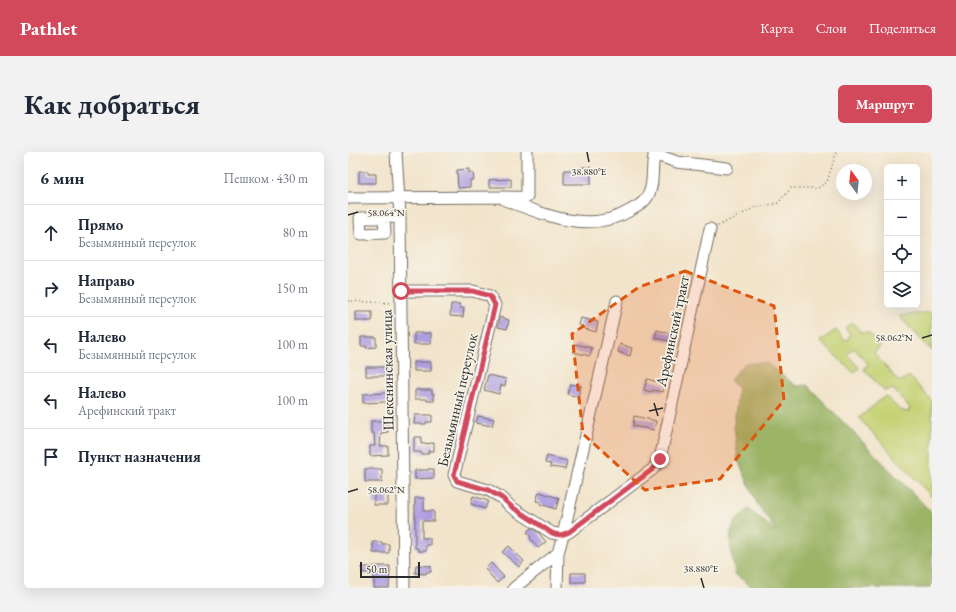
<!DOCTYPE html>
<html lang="ru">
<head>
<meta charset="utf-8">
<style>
  :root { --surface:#fff; --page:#f2f2f3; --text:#1f2937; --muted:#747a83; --line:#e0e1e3; --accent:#d1495b }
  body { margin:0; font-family:"EB Garamond",serif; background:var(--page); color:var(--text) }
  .controls { position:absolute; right:12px; top:12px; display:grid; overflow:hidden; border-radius:6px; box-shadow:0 4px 16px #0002 }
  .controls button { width:36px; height:36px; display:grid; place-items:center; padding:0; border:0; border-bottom:1px solid var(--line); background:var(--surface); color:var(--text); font:20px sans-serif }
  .compass { position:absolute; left:488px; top:12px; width:36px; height:36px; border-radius:50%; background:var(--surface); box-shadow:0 4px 16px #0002; rotate:345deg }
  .scale { position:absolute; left:12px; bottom:10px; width:60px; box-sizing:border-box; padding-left:4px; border:2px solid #2b2b2b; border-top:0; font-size:11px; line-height:14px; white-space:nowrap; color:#2b2b2b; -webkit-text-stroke:3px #f7f3e8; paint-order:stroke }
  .stop { position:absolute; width:12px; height:12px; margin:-9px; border:3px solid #d1495b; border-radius:50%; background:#fff }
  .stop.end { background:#d1495b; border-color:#fff; box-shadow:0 1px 4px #0008 }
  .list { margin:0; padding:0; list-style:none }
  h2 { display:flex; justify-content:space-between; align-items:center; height:52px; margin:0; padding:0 16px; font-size:17px }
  h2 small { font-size:13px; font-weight:400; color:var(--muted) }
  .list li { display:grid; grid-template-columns:26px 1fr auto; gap:12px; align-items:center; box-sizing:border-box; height:56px; padding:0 16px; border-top:1px solid var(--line) }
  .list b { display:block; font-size:15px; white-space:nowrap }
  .list p { margin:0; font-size:13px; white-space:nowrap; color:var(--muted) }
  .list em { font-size:13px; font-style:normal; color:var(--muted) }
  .icon { flex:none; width:22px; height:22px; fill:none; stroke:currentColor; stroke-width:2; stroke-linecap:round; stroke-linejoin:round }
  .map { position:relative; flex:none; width:584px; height:436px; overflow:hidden; border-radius:6px }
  header { display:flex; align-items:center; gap:24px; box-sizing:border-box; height:56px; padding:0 20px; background:var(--accent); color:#fff }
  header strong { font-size:19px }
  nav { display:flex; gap:22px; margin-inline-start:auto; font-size:14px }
  .intro { display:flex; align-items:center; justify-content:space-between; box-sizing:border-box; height:96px; padding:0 24px }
  h1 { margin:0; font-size:28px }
  .button { padding:10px 18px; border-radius:6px; background:var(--accent); color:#fff; font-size:14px; font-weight:700 }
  main { display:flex; gap:24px; padding:0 24px }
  aside { flex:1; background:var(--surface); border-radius:6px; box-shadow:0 4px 16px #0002 }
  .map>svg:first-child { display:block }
  .green { fill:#c4d274; stroke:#787e50 }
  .forest { fill:#9bb466; stroke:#637048 }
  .building { fill:#ad9de1 }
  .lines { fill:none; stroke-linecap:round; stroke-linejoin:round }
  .minor-casing { stroke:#716c63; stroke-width:13 }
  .path { stroke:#716c63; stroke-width:1.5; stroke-dasharray:1 3; stroke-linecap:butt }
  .minor { stroke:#fff; stroke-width:11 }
  .route { stroke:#d1495b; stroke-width:5 }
  .marked { fill:#df570e; fill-opacity:0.2; stroke:#df570e; stroke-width:3; stroke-dasharray:8 5; stroke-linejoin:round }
  .ticks { fill:none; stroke:#2b2b2b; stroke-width:1.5 }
  .labels { text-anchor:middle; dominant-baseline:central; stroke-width:3.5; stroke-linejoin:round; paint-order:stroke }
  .street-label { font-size:15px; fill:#2b2b2b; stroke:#f7f3e8 }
  .ticks-label { font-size:10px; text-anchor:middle; fill:#2b2b2b; stroke:#f7f3e8; stroke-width:3.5; stroke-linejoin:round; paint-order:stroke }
</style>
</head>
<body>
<header>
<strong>Pathlet</strong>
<nav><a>Карта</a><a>Слои</a><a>Поделиться</a></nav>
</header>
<div class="intro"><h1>Как добраться</h1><a class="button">Маршрут</a></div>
<main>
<aside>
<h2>6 мин<small>Пешком · 430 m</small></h2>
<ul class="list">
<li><svg class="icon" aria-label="ahead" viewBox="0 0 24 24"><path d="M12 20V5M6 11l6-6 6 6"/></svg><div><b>Прямо</b><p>Безымянный переулок</p></div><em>80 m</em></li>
<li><svg class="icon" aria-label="right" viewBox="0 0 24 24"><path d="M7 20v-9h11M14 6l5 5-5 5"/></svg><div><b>Направо</b><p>Безымянный переулок</p></div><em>150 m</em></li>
<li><svg class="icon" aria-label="left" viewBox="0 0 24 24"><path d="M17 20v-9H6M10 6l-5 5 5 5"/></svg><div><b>Налево</b><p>Безымянный переулок</p></div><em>100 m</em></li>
<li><svg class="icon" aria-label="left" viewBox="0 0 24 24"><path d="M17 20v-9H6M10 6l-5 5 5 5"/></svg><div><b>Налево</b><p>Арефинский тракт</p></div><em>100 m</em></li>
<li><svg class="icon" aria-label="arrive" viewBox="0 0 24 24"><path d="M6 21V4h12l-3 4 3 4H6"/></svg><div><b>Пункт назначения</b></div></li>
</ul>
</aside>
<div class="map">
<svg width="584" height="436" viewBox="0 0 584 436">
  <rect width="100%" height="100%" fill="#f7f3e8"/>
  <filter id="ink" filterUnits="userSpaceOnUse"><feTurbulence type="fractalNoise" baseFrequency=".025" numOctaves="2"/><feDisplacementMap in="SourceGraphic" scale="8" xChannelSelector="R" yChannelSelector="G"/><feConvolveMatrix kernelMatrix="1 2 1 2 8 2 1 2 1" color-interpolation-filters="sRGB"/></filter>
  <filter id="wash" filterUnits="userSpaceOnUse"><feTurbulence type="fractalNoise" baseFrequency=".012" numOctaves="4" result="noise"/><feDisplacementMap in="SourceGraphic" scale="16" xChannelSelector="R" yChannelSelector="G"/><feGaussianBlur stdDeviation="0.9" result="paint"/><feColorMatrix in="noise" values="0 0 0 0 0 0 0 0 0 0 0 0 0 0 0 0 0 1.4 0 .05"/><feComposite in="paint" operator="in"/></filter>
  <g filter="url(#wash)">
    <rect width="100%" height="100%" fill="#f2e4cb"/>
    <!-- green -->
    <path class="green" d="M584 160V199L551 164Z
      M504 170 513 180 521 181 533 193 526 201 551 230 561 224 584 249V345L511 266 537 244 552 258 560 260 562 256 545 237 536 239 516 217 520 212 506 196 499 202 511 216 506 221 472 189 488 178 496 188 500 187 502 182 497 176Z"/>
    <!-- forest -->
    <path class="forest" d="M397 211H418L448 234 459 233 584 361V436H406L387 422C385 409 381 393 383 380 384 371 394 363 400 357L429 380 410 353 390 308 386 273 390 237 382 228Z"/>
    <g id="blocks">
      <!-- building -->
      <path class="building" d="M234 15H243V32H216V18H234Z
        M121 17V21H125L126 28H122V35L110 36 109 18Z
        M11 19H20V22H28V31H11Z
        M163 27V35H141V28Z
        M103 152H112V156H116L115 165 102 164Z
        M8 160H24V169H8Z
        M152 165 161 168 159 177 150 175Z
        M233 166 250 170 248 180 234 176V174L231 173Z
        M309 178 327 182 326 190 307 186Z
        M66 181H83V192H66Z
        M13 185H28V195L18 196V194H13Z
        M227 192 244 196 242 204 225 200Z
        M272 192 284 196 282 204 270 200Z
        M66 210H83V219H66Z
        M18 215H38V224H18Z
        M140 223 158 227 157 234 153 233 151 242 136 238Z
        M299 227 317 232 315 240 305 238 304 240 296 238Z
        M222 232 233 234 230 245 219 242Z
        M67 238H84V242H86V249H79V247H67Z
        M39 241V250L15 251V242Z
        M67 263H84V270H78V272H66Z
        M130 264 146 267 144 274 128 271Z
        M286 264 308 269 306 278 285 274Z
        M23 269H36V272H40V280L33 281 32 294H40V303L22 304V294H27L26 281H23Z
        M66 285H73V292L86 291V299H80V302H73V300H66Z
        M199 304 219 309 217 317 202 315 203 312 197 311Z
        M17 317H34V330H17Z
        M80 317H86V326L67 327V318H80Z
        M191 340 211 346 208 357 192 352 193 350 188 349Z
        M26 343H40V353H26Z
        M125 344 140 349 137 357 123 352Z
        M67 346H76V359H86V369H74V386H82V393H78V399H70V396H67Z
        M183 376 190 380 198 390 190 396 182 386 183 385 179 380Z
        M25 390H34V392H41V401H25Z
        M161 394 176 409 171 415 154 400Z
        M143 411 156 425 149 431 137 417Z
        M68 413 83 414V420H78V422L67 421Z
        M26 414H42L41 436H26V421H14V415H26Z
        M223 421H237V430H223Z"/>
    </g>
  </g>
  <g filter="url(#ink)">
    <use href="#blocks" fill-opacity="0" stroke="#716c63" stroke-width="1"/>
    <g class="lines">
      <defs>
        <path id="minor" d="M48 0 52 65 56 436
          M306 2 329 10 379 16
          M0 46 179 45V0
          M157 48C198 63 242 83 283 58 292 53 299 49 302 39 306 29 303 12 307 0
          M36 65 37 81 13 82 12 66 52 65
          M53 139H125L142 144 147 153 106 323 109 329 140 338 154 346 163 355 204 381 215 383 221 380 305 317 312 307 362 77
          M166 436 210 401
          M209 436 210 401 215 383 269 149"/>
      </defs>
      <!-- minor casing -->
      <use href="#minor" class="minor-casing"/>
      <!-- path -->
      <path class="path" d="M370 74 406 56 430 51 443 36H470L479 30 488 1 491 0
        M0 149 44 151"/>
      <!-- minor -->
      <use href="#minor" class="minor"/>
    </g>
  </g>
  <g class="lines" filter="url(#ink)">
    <!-- route -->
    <path class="route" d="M53 139H125L142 144 147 153 106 323 109 329 140 338 154 346 164 355 204 381C211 384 214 383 221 380L305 317 312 307"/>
  </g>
  <!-- marked area -->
  <path class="marked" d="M337 119 426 154 436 248 372 327 297 338 235 282 224 182 291 135Z"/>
  <!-- ticks -->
  <path class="ticks" d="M239 0 241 10M0 63 10 60M574 186 584 183M306 251 310 264M301 259 315 256M0 340 10 337M353 426 356 436"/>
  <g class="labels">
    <!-- street labels -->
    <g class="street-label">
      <text transform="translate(324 179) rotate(-78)">Арефинский тракт</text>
      <text transform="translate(39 218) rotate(-91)">Шекснинская улица</text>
      <text transform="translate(109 248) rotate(-77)">Безымянный переулок</text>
    </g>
  </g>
  <g class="ticks-label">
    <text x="241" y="23">38.880°E</text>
    <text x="38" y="64">58.064°N</text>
    <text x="546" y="189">58.062°N</text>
    <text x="38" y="341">58.062°N</text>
    <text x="353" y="420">38.880°E</text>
  </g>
</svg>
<div class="controls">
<button>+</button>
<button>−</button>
<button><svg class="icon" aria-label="locate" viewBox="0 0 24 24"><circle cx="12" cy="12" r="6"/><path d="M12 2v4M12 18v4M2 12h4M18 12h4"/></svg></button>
<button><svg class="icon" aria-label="layers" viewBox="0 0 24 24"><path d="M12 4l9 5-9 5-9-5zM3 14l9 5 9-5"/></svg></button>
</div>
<svg class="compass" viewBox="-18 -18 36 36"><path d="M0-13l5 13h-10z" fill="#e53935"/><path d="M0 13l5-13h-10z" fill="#747a83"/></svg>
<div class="scale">50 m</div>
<div class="stop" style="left:53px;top:139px"></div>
<div class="stop end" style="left:312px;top:307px"></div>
</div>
</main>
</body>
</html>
